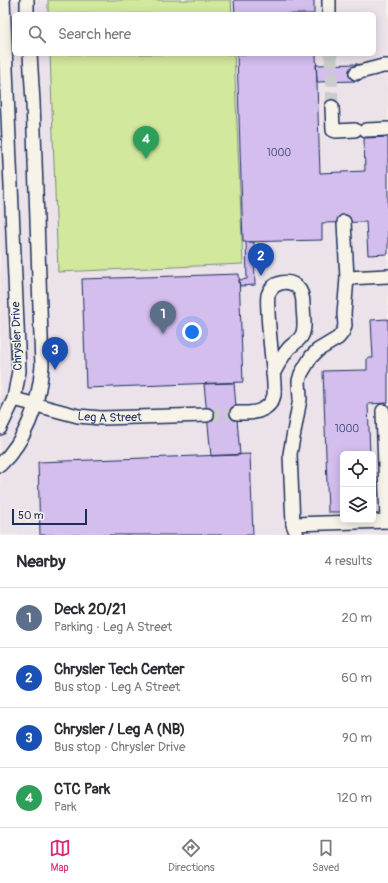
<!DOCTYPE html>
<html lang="en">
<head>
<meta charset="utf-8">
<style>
  :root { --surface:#fff; --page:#f2f2f3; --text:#2b2b33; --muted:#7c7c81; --line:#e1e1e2; --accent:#db2777 }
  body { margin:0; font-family:Pangolin,sans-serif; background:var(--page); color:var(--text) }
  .controls { position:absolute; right:12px; bottom:12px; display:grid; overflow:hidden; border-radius:6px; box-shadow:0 2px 10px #0003 }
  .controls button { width:36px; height:36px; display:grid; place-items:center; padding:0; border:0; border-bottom:1px solid var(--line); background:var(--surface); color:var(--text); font:20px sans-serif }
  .scale { position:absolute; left:12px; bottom:10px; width:75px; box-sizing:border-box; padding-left:4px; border:2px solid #1b2f5e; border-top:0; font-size:11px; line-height:14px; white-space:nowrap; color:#1b2f5e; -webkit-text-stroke:3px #f7f3e8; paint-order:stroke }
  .you { position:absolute; left:192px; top:332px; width:14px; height:14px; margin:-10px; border:3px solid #fff; border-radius:50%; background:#1a73e8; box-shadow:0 0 0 6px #1a73e833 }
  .badge { display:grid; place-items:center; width:26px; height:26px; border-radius:50%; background:var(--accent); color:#fff; font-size:13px; font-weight:700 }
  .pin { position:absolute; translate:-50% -33px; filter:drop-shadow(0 1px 2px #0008) }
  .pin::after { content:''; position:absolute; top:21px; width:14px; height:12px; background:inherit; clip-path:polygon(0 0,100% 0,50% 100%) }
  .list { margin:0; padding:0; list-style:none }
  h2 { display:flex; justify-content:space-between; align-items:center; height:52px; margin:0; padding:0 16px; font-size:17px }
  h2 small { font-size:13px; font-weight:400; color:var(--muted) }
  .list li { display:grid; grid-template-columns:26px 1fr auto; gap:12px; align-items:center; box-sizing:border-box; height:60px; padding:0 16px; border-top:1px solid var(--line) }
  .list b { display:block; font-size:15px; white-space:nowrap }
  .list p { margin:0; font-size:13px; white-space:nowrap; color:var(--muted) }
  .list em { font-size:13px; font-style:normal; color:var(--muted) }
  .icon { flex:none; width:22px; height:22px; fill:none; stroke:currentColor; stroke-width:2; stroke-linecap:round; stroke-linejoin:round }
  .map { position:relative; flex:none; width:388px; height:535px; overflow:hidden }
  .search { position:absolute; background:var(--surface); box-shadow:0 2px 10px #0003; left:12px; right:12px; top:12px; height:44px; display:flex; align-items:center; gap:10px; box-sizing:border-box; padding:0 14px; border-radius:6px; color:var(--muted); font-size:15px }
  .sheet { height:292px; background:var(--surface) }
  nav { display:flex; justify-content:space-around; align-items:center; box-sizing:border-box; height:56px; border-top:1px solid var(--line); background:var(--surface); font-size:11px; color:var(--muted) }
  nav a { display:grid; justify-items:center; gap:2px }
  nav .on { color:var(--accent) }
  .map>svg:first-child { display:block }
  .built { fill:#ece3ea; fill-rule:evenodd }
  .green { fill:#d2e89d; stroke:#768c7e }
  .building { fill:#d3beee; stroke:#1b2f5e }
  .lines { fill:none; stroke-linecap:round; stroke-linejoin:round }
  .minor-tunnel { stroke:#cbcccc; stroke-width:13; stroke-dasharray:13 6; stroke-linecap:butt }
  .minor-casing { stroke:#1b2f5e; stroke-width:16 }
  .minor { stroke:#f7f3e8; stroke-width:13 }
  .labels { text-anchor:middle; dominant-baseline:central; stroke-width:3; stroke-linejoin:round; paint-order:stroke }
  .number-label { font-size:10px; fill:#495382 }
  .street-label { font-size:12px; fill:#1b2f5e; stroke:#f7f3e8 }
</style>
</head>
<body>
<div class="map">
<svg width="388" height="535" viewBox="0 0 388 535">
  <rect width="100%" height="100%" fill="#f7f3e8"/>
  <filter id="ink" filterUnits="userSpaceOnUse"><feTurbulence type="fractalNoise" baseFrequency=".025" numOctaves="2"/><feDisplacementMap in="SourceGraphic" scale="8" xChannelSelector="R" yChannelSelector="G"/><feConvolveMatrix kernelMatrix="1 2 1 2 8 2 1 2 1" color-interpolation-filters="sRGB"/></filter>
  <g filter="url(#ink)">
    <!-- built -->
    <path class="built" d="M0 0H388V535H0ZM14 14H374V54H14ZM343 454H373V520H343Z"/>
    <!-- green -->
    <path class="green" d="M48 0H231L232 14H48Z
      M50 54H234L243 264 58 272Z"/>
    <!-- building -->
    <path class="building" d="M234 0H314V14H235Z
      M237 54H316L320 173 365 171 364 138 388 137V254L368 255 366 222 322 223V240L243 242Z
      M358 64 363 68 364 75 359 81 317 82 316 65Z
      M246 242H254L255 285 240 286 239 280 247 279Z
      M239 274 243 382 86 388 82 279Z
      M388 319V403L368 404 370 454H343V512H328L323 371 367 370V358H373L371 320Z
      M234 383 240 455 211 456 204 384Z
      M250 454 253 535H40L38 462Z"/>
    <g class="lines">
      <!-- minor-tunnel -->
      <path class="minor-tunnel" d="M331 54 332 107
        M207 415 237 413"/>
      <defs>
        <g id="minor">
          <path d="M27 0V14"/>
          <path d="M329 0V14"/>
          <path d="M356 73 383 66H388"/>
          <path d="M332 107 333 130 336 131 355 130"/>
          <path d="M366 130 388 129"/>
          <path d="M347 278 388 276"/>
          <path id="s1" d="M14 399 78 416 101 418 207 415"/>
          <path d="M383 411 387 521"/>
          <path d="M237 413C246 413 255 414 263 409 268 407 273 401 274 395 275 389 273 375 273 368 271 350 269 331 268 313 268 307 267 301 268 295 272 282 289 278 298 288 302 292 303 299 303 305 303 313 306 328 302 335 300 340 293 344 289 348 282 356 278 365 273 374"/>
          <path d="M0 428 14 399 19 371 3 0"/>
          <path d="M0 465C27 439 39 403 42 366L33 102 30 54"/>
          <path d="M293 524 388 521"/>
          <path d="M297 535 293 524 290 454 300 399 299 381 301 374 311 357 318 350 338 338 342 333 344 329 345 325 344 314 347 278 344 222"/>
        </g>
      </defs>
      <!-- minor casing -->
      <use href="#minor" class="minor-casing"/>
      <!-- minor -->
      <use href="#minor" class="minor"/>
    </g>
  </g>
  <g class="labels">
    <!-- number labels -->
    <g class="number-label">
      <text x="279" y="153">1000</text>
      <text x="347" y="429">1000</text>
    </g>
    <!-- street labels -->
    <g class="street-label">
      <text transform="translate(17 336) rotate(-92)">Chrysler Drive</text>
      <text stroke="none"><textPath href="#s1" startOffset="98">Leg A Street</textPath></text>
    </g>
  </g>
</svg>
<div class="controls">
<button><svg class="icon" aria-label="locate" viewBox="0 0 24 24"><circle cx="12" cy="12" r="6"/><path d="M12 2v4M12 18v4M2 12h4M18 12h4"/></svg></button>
<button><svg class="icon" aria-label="layers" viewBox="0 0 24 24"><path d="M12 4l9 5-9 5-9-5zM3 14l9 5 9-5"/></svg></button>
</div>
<div class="scale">50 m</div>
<div class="you"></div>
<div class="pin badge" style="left:163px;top:334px;background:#5c6f8a">1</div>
<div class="pin badge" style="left:261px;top:276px;background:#1a4fb4">2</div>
<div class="pin badge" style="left:55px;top:370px;background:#1a4fb4">3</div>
<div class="pin badge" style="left:146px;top:159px;background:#2e9e5b">4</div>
<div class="search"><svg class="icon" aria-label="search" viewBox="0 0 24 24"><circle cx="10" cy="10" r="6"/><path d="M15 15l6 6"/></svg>Search here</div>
</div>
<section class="sheet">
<h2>Nearby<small>4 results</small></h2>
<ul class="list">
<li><span class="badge" style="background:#5c6f8a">1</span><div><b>Deck 20/21</b><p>Parking · Leg A Street</p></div><em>20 m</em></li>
<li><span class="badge" style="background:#1a4fb4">2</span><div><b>Chrysler Tech Center</b><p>Bus stop · Leg A Street</p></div><em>60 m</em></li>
<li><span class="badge" style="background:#1a4fb4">3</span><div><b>Chrysler / Leg A (NB)</b><p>Bus stop · Chrysler Drive</p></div><em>90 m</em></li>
<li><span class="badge" style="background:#2e9e5b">4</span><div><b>CTC Park</b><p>Park</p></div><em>120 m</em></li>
</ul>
</section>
<nav>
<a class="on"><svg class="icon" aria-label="map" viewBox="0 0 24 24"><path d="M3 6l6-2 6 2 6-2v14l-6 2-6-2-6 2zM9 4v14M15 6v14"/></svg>Map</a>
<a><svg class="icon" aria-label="directions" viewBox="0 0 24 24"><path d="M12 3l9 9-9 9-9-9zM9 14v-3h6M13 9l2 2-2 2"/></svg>Directions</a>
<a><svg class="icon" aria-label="saved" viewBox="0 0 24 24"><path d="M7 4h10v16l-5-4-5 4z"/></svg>Saved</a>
</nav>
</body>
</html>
